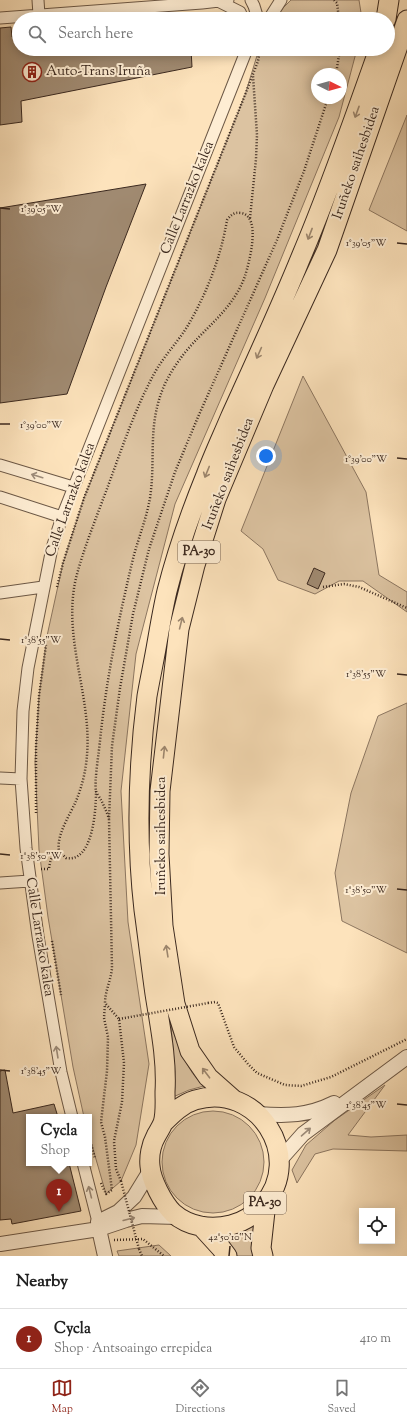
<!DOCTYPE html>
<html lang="en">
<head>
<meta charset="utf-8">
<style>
  :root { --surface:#fff; --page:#f6f6f6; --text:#222; --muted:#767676; --line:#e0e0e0; --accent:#8f2418 }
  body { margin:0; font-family:"Sorts Mill Goudy",serif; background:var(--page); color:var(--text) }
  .controls { position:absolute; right:12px; bottom:12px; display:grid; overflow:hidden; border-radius:0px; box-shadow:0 2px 10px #0003 }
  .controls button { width:36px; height:36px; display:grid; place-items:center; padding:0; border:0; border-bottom:1px solid var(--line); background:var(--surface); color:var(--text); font:20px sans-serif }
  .compass { position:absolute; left:311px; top:68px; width:36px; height:36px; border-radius:50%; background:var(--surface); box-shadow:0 2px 10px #0003; rotate:95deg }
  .you { position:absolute; left:266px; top:456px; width:14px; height:14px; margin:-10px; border:3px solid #fff; border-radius:50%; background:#1a73e8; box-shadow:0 0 0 6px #1a73e833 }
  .badge { display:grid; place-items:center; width:26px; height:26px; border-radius:50%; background:var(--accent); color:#fff; font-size:13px; font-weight:700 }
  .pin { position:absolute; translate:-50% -33px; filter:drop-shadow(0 1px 2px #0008) }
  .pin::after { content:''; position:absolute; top:21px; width:14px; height:12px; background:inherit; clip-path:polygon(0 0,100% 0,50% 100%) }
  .popup { position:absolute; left:26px; top:1114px; width:66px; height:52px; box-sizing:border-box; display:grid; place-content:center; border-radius:0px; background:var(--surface); filter:drop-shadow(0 1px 3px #0005); font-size:13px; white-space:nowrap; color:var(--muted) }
  .popup b { font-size:15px; color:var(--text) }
  .popup::after { content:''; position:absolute; left:50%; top:100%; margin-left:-8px; border:8px solid transparent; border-top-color:var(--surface) }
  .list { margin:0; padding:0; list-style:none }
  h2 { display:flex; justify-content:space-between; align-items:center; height:52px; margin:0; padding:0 16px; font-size:17px }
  h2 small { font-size:13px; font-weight:400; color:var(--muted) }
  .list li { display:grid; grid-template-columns:26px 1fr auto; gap:12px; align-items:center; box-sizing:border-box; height:60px; padding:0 16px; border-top:1px solid var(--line) }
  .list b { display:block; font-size:15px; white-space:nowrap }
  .list p { margin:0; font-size:13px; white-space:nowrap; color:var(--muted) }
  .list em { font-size:13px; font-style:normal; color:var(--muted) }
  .icon { flex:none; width:22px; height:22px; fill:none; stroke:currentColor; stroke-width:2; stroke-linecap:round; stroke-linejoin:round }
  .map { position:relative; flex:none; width:407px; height:1256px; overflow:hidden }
  .search { position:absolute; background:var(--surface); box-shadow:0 2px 10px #0003; left:12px; right:12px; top:12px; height:44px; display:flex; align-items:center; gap:10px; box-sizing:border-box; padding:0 14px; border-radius:22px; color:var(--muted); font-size:15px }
  .sheet { height:112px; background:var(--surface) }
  nav { display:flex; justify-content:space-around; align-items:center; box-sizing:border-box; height:56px; border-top:1px solid var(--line); background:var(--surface); font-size:11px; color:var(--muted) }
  nav a { display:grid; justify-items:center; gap:2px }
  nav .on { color:var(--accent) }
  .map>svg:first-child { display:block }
  .green { fill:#dcc3a1; stroke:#8c7660; fill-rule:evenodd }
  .building { fill:#a08a71; stroke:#3b291f }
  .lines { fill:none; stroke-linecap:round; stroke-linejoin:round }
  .minor-casing { stroke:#6c5846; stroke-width:13 }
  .tertiary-casing { stroke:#6c5846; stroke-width:16 }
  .trunk-casing { stroke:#3b291f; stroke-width:21 }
  .path { stroke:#3b291f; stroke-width:2.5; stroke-dasharray:1 2; stroke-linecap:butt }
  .minor { stroke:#feedd3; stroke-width:11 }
  .tertiary { stroke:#feedd3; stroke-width:14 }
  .trunk { stroke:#fde3bc; stroke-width:19 }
  .path-bridge { stroke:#3b291f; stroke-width:2.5; stroke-dasharray:1 2; stroke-linecap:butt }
  .oneway { stroke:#9c866e }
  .oneway2 { stroke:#9c8b79 }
  .ticks { fill:none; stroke:#3b291f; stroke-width:1.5 }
  .labels { text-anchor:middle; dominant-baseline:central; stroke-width:4; stroke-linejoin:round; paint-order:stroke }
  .shield { fill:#feedd3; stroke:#766455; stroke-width:1 }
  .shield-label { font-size:13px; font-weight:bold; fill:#3b291f }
  .poi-label { font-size:14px; fill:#3b291f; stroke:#feedd3; text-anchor:start }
  .street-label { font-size:14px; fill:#3b291f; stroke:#feedd3 }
  .ticks-label { font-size:10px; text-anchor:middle; fill:#3b291f; stroke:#feedd3; stroke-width:4; stroke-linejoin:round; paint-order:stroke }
</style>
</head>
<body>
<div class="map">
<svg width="407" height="1256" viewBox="0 0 407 1256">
  <rect width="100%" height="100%" fill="#fde3bc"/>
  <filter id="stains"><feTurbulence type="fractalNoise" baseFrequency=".005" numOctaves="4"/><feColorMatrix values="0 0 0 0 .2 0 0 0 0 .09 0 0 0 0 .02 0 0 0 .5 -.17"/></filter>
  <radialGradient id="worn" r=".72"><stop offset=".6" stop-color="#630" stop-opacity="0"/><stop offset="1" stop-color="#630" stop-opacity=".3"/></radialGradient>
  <!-- green -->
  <path class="green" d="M291 0H359L362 19H275L283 8Z
    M259 49H357L339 117 265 298 175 504 136 654 121 791 128 922 149 1064 136 1145 121 1181 106 1194 89 1135V1117H84L73 1067 48 917 39 850 35 762 39 696 47 636 63 563 84 498 245 95ZM317 74H341V98H317Z
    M407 115V231L369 210Z
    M303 376 366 492 379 575 407 592V612L363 581H339L315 594 278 580 263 549 241 531Z
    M407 703V953L342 921 335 873 351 793 378 716Z
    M171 1026C179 1046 187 1072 204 1086L189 1090 173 1097 175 1072Z
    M385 1085 348 1135 371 1137 407 1135V1151L333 1149 315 1154 297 1183 292 1170 306 1145 335 1120Z
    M162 1162a51 51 0 1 1 102 0a51 51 0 1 1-102 0Z
    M254 1225 253 1256H236L224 1238 240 1234Z
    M159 1245 171 1256H119L117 1251Z"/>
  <!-- building -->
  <path class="building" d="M11 27 12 37H19V49H191L192 67 21 101 22 122 0 125V28Z
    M146 184 106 287 67 394 0 403V208Z
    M314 568 325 573 318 589 307 584Z
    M5 1070 13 1113 54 1104 58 1117H29V1163H69L81 1211 12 1224 11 1219 0 1220V1071Z"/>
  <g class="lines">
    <defs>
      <path id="minor" d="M38 0 39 15
        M251 0 254 6 258 19
        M220 2 240 12 243 19
        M0 18 202 3 228 0
        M269 19 281 0
        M0 465 73 487
        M0 497 62 517
        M0 593 43 587
        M0 778 21 779
        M0 883 30 881
        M72 1117 61 1072 38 936 26 848 21 779 23 711 28 668 52 548 62 517 247 49
        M83 1163 98 1222"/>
      <path id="tertiary" d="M258 1114C287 1116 308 1116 334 1103
        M279 1161 303 1134 407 1057
        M98 1222 118 1212 134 1197 150 1171
        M99 1229 105 1256
        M0 1244 99 1229 126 1220 142 1216 177 1217"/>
      <path id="trunk" d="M386 19 389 0
        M234 1100 208 1077 190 1051 175 1004 163 926 159 854 160 791 179 629 195 565 216 499 264 385 327 250 407 20
        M164 1122C173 1113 182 1104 195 1100 257 1081 306 1157 263 1205 254 1215 243 1222 231 1225 211 1230 189 1227 173 1213 163 1203 151 1180 150 1166 149 1157 151 1145 156 1136 158 1132 161 1128 163 1123 166 1114 165 1102 165 1092 167 1059 160 1026 155 994 151 966 148 938 144 910 136 840 138 767 147 696 150 679 154 661 157 643 160 626 163 608 167 591 177 551 191 512 206 475 213 456 222 437 230 418 254 365 279 311 301 257 330 189 354 119 379 49
        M201 1226 221 1248 227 1256
        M263 1256 261 1248 266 1202"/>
    </defs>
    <!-- minor casing -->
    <use href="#minor" class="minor-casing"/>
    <!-- tertiary casing -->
    <use href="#tertiary" class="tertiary-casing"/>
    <!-- trunk casing -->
    <use href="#trunk" class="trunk-casing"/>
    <!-- path -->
    <path class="path" d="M334 0 337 3 339 19
      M336 74 340 49
      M250 218 256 159 257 135 253 76
      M57 587 63 563 84 498 245 95 258 61 260 49
      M323 587 344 584 359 587 407 608
      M96 791C96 810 93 863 66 858L59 851C56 835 70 815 76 801 82 787 86 770 87 755 92 696 62 638 76 578 84 547 97 516 108 486 122 448 135 409 154 374 163 357 177 343 187 327 206 295 221 257 227 220 231 215 234 212 241 213 262 216 249 263 245 276 233 310 204 328 183 355 176 364 169 375 164 386 147 426 156 458 150 498 146 521 137 541 132 563 118 622 106 681 100 741 99 752 94 782 96 791 97 794 100 798 101 800 104 806 107 812 109 819
      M36 813V746L39 696 46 645
      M41 869H49C50 861 51 855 59 851
      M52 941 61 995
      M208 1003 215 1002 218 1003 234 1047 248 1064 257 1073 285 1085 301 1086 331 1077 407 1039
      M89 1136 95 1159
      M121 1181 116 1169 114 1141 122 1102 124 1063 119 1019 105 1003C105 991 111 980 112 968L109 819 112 746 120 688 133 614 149 549 175 472 198 417 277 240 304 171 328 98
      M101 1183 106 1194 112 1190 105 1137 101 1122 107 1071 108 1037 104 1018 105 1004
      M114 1240 143 1239 164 1256
      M139 1249 142 1256"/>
    <!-- minor -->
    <use href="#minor" class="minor"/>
    <!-- tertiary -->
    <use href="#tertiary" class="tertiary"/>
    <!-- trunk -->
    <use href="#trunk" class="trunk"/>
    <!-- path-bridge -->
    <path class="path-bridge" d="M119 1019 208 1003
      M121 1181 139 1249"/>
  </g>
  <!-- one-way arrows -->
  <defs><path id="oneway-shaft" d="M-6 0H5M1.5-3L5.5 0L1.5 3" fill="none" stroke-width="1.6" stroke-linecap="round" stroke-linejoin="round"/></defs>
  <g class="oneway">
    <use href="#oneway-shaft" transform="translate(357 112) rotate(110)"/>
    <use href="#oneway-shaft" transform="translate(310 234) rotate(111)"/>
    <use href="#oneway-shaft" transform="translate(259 353) rotate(114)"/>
    <use href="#oneway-shaft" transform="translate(207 472) rotate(112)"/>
    <use href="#oneway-shaft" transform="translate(181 623) rotate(-76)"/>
    <use href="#oneway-shaft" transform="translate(164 752) rotate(-84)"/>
    <use href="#oneway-shaft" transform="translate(167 951) rotate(-99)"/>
    <use href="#oneway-shaft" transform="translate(206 1073) rotate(-127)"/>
  </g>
  <g class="oneway2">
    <use href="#oneway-shaft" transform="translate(37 476) rotate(-163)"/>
    <use href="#oneway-shaft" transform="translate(57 1052) rotate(-99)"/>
    <use href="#oneway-shaft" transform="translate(306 1132) rotate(-41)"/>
    <use href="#oneway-shaft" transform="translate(90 1192) rotate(-104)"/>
    <use href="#oneway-shaft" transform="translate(129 1219) rotate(-14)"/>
  </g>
  <!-- ticks -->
  <path class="ticks" d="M0 208 10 209M397 243 407 244M0 424H10M397 458 407 459M0 639 10 640M397 674 407 675M0 854 10 855M397 889 407 890M0 1070 10 1071M397 1104 407 1105M229 1256 230 1246"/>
  <!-- icons -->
  <defs>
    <symbol id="building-ring" viewBox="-11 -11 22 22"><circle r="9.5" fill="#feedd3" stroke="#8f2418" stroke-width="1.5"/><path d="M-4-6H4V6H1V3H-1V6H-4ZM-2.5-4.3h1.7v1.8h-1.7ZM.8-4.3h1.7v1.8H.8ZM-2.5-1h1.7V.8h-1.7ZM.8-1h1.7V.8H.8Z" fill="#8f2418"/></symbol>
  </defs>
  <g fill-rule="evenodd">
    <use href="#building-ring" x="21" y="61" width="22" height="22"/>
  </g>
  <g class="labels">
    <!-- shield labels -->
    <g class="shield">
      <rect x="178" y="541" width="42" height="22" rx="3"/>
      <rect x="244" y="1192" width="42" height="22" rx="3"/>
    </g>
    <g class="shield-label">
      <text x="199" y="552">PA-30</text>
      <text x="265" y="1203">PA-30</text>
    </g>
    <!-- poi labels -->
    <g class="poi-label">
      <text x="46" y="72">Auto-Trans Iruña</text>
    </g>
    <!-- street labels -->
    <g class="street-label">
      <text transform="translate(357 163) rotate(-71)">Iruñeko saihesbidea</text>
      <text transform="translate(188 198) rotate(-68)">Calle Larrazko kalea</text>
      <text transform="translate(229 474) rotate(-69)">Iruñeko saihesbidea</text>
      <text transform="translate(71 500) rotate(-70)">Calle Larrazko kalea</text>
      <text transform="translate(162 836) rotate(-90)">Iruñeko saihesbidea</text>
      <text transform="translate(39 937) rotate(81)">Calle Larrazko kalea</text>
    </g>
  </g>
  <g class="ticks-label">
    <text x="41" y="212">1°39'05"W</text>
    <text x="366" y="246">1°39'05"W</text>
    <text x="41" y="428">1°39'00"W</text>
    <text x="366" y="462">1°39'00"W</text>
    <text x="41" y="643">1°38'55"W</text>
    <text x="366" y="677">1°38'55"W</text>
    <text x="41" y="859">1°38'50"W</text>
    <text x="366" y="893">1°38'50"W</text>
    <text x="41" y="1074">1°38'45"W</text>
    <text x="366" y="1108">1°38'45"W</text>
    <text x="230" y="1240">42°50'10"N</text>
  </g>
  <rect width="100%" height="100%" filter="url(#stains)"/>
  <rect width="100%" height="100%" fill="url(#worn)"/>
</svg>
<div class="controls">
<button><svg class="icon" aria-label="locate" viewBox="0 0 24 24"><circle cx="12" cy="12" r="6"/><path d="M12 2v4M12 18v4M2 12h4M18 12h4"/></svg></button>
</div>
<svg class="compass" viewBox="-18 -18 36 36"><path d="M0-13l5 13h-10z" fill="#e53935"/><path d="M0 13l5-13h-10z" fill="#767676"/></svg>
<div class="you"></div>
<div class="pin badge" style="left:59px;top:1212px">1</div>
<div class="popup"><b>Cycla</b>Shop</div>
<div class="search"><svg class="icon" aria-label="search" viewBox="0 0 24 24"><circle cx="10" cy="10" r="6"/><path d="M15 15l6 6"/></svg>Search here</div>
</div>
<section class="sheet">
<h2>Nearby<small></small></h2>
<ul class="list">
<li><span class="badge">1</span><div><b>Cycla</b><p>Shop · Antsoaingo errepidea</p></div><em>410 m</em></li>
</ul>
</section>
<nav>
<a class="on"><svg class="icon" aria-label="map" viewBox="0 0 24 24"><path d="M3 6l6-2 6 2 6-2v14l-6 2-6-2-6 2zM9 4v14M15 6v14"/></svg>Map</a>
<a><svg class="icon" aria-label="directions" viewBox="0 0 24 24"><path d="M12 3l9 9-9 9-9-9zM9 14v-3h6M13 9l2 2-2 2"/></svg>Directions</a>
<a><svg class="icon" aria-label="saved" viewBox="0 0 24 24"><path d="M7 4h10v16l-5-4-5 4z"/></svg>Saved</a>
</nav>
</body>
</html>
